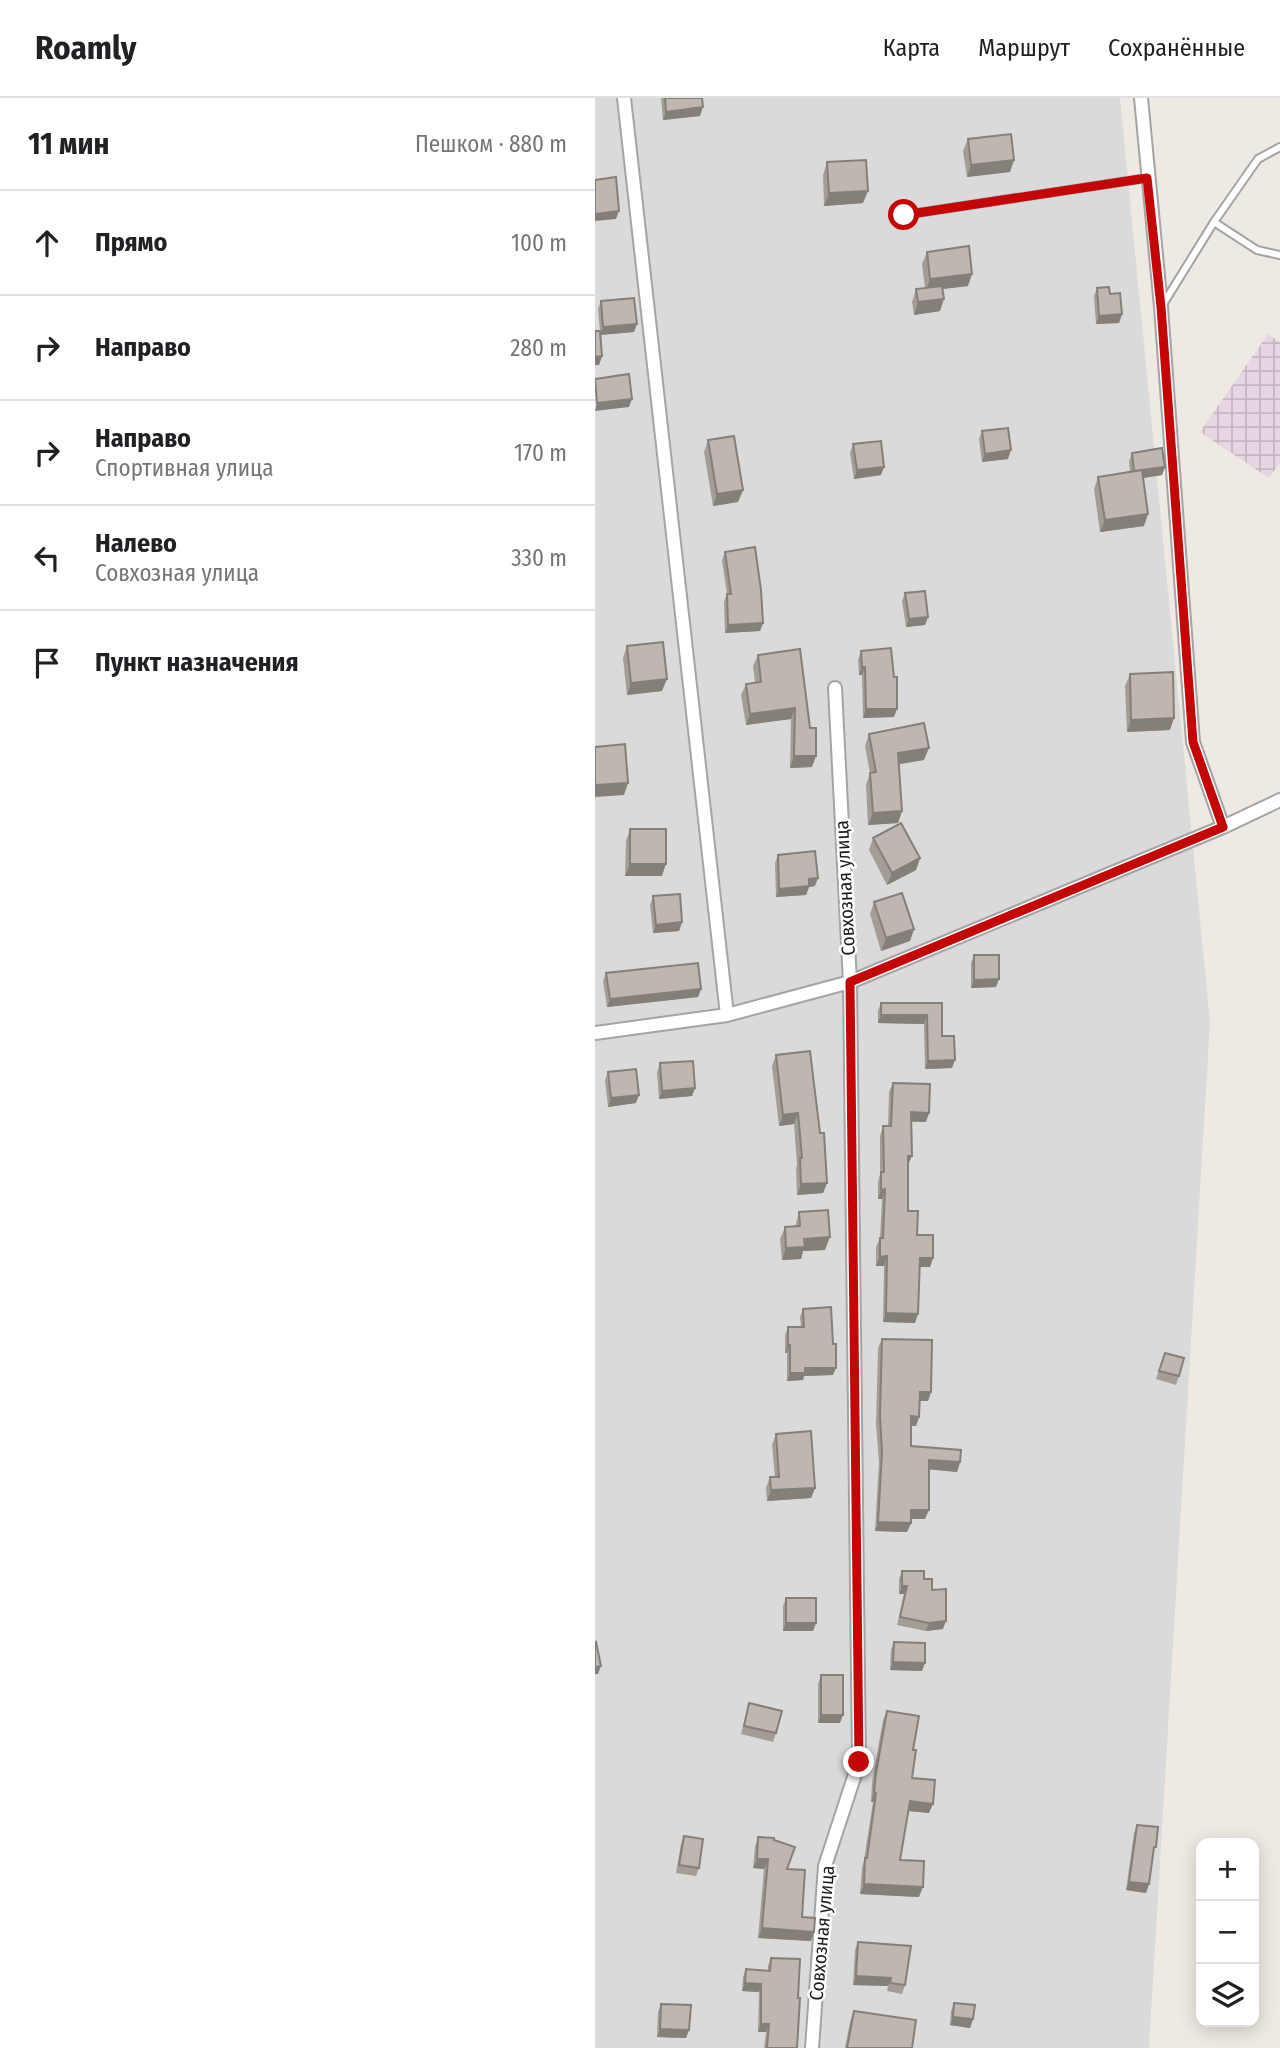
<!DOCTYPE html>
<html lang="ru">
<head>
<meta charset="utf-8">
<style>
  :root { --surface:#fff; --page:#f6f6f6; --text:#202124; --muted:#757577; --line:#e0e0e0 }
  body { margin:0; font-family:"Fira Sans Condensed",sans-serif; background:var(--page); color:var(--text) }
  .controls { position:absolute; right:21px; bottom:21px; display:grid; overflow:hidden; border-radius:14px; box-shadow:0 4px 18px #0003 }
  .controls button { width:63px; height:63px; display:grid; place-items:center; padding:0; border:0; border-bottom:2px solid var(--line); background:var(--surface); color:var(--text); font:35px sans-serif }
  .stop { position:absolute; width:21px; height:21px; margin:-16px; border:5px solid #c40606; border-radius:50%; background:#fff }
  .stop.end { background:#c40606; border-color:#fff; box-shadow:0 2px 7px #0008 }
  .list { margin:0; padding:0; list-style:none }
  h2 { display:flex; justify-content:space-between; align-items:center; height:91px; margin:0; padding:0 28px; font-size:30px }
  h2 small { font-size:23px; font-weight:400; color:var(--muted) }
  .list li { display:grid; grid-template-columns:46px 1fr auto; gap:21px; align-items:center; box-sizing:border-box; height:105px; padding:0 28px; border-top:2px solid var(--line) }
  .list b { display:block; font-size:26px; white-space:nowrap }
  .list p { margin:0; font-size:23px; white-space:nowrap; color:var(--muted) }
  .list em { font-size:23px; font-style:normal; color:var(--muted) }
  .icon { flex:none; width:38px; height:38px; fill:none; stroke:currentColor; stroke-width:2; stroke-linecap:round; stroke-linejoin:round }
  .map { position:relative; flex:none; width:685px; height:1950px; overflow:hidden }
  header { display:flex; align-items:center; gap:42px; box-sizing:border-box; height:98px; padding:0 35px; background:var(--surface); border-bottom:2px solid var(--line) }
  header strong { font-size:33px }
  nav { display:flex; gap:38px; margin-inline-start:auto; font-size:24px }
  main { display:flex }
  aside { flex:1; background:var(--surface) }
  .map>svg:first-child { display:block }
  .residential { fill:#dbdada }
  .industrial { fill:url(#industrial-grid) }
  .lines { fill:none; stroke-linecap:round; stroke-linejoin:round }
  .service-casing { stroke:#a4a4a4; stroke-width:10 }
  .minor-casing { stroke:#a4a4a4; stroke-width:16 }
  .service { stroke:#fff; stroke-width:6 }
  .minor { stroke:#fff; stroke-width:12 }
  .wall { fill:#a39d96 }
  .shaded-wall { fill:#857f7a }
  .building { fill:#beb6af; stroke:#857f7a; stroke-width:2 }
  .route { stroke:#c40606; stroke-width:9 }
  .labels { text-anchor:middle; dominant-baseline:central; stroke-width:5; stroke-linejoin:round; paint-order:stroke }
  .street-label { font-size:19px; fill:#1d1d1d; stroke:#fff }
</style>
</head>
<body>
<header>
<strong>Roamly</strong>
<nav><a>Карта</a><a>Маршрут</a><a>Сохранённые</a></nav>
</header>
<main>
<aside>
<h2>11 мин<small>Пешком · 880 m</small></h2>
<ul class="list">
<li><svg class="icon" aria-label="ahead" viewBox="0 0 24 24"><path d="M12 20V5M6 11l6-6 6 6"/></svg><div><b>Прямо</b></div><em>100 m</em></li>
<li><svg class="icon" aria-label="right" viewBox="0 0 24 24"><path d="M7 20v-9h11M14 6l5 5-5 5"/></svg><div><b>Направо</b></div><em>280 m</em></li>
<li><svg class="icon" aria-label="right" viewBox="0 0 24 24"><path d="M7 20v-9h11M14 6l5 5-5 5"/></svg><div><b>Направо</b><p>Спортивная улица</p></div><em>170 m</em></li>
<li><svg class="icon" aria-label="left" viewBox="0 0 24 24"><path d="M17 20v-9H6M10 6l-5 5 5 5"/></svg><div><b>Налево</b><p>Совхозная улица</p></div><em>330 m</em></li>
<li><svg class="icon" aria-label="arrive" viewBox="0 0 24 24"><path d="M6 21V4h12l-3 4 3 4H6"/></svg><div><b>Пункт назначения</b></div></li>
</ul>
</aside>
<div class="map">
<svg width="685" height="1950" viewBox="0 0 685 1950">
  <defs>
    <pattern id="industrial-grid" width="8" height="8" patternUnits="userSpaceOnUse" patternTransform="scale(1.75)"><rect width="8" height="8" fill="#e7d5e3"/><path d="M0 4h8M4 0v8" fill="none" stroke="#c6b6c2"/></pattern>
  </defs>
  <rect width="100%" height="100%" fill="#eeeae3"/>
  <!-- residential -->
  <path class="residential" d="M0 0H525L615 924 554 1950H0Z"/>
  <!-- industrial -->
  <path class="industrial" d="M673 236 685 244V364L674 380 605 334Z"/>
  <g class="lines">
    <defs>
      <path id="service" d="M309 117 552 80
        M619 124 662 152 685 157
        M567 208 619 124 663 61 685 49"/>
      <path id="minor" d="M29 0 132 917
        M546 0 566 209 598 644 628 729
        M0 935 132 917 255 884 628 729 685 702
        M217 1950 230 1768 264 1664 255 884 240 590"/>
    </defs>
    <!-- service casing -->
    <use href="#service" class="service-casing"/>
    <!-- minor casing -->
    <use href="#minor" class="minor-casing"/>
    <!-- service -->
    <use href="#service" class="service"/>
    <!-- minor -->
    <use href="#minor" class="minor"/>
  </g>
  <!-- wall -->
  <path class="wall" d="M66 0H107L105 18 68 22Z
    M373 41 415 74 372 79 368 53Z
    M232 64 268 105 229 108 228 77Z
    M332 154 373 188 348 191 345 213 319 217 317 204 321 191 330 190 327 166Z
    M502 190 515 196 527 216 524 225 501 226 499 198Z
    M6 203 39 234 6 237 7 258 4 267 5 233 3 211Z
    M387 333 413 361 387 364 384 341Z
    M113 342 148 392 143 404 118 408 109 354Z
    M258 346 286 377 259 381 255 355Z
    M537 355 570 369 567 377 548 380 549 428 505 434 499 391 503 379 535 374 534 363Z
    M130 454 168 525 165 533 130 535 129 504 132 496 127 462Z
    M310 495 333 519 330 527 311 529 307 503Z
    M32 548 67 593 32 597 28 560Z
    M205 551 217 669 195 670 196 621 151 627 146 597 151 586 160 584 158 568 163 557Z
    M266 553 299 619 268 620 267 577H264L263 562Z
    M535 576 575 632 532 634 530 588Z
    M274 636 329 662 304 666 307 713 303 725 273 727 271 687 275 675 270 648Z
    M35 731 67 778H30L31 743Z
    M278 740 325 760 321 772 292 787 274 752Z
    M183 757 220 788 214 789 211 797 181 799 180 765Z
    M58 798 87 824 84 833 58 835 55 807Z
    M279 804 319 831 315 843 286 853 275 816Z
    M379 857 401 889 376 890V865Z
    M11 875 106 891 103 899 12 909 8 883Z
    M286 905H347V938L357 970 330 971 329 926 283 925V913Z
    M181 957 225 1035 232 1085 228 1095 202 1097 201 1071 202 1066 199 1026 184 1028 177 968Z
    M65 965 100 990 97 998 64 1001 62 974Z
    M13 974 41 1005 13 1009 10 982Z
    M298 985 331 1024H316L313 1067V1113L322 1137 338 1160 335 1169H324L320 1225 288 1224 289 1168H281V1149L285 1140 287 1101H283V1084L285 1076V1038L288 1028H293L294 994Z
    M204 1114 230 1152 208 1153 206 1161 187 1162 185 1141 190 1129H200Z
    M208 1211 238 1246V1277L209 1278 208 1282 192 1283V1255H190V1237L193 1229H206L205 1219Z
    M287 1241 336 1294 333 1303H325L324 1319 321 1328H316V1348L365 1364 362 1374 334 1371 330 1421H316V1425L312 1434 280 1433 284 1364 281 1326 283 1250Z
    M570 1255 584 1278 581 1287 561 1281Z
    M181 1336 220 1390 216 1400 172 1403 171 1390 175 1379H180L177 1347Z
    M307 1473 329 1481 337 1492 348 1531 331 1533 302 1527 309 1496H304V1481Z
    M191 1500 221 1525 218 1533H188V1508Z
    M299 1544 327 1573 295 1572 296 1552Z
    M226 1577 245 1625H223V1586Z
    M154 1605 181 1635 178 1644 146 1636Z
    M292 1613 318 1652 317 1680 334 1715 314 1713 311 1720 305 1762 324 1799 265 1796 267 1770 269 1762 278 1704H276L277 1684 288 1622Z
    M542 1727 558 1758 551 1795 531 1792 539 1735Z
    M89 1738 104 1770 101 1778 81 1775 86 1746Z
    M163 1739 179 1742 192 1771 207 1819 216 1843 163 1840 169 1771 158 1770 160 1749Z
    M263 1844 310 1887 307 1896 292 1893 293 1888 258 1887 260 1852Z
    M176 1860 203 1900 202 1950H169L171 1934H163L164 1894 147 1893 148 1879 151 1871 173 1873V1868Z
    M359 1905 378 1921 375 1930 355 1927 356 1913Z
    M66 1906 94 1932 91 1940 62 1939 63 1914Z
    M259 1913 317 1950H250L255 1924Z"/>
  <!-- shaded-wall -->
  <path class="shaded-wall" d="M108 9 105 18 68 22 71 14Z
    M419 62 415 74 372 79 376 67Z
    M273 93 268 105 229 108 234 95Z
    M24 113 21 121 0 123V116Z
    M377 176 373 188 331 193 335 181Z
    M349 201 345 213 319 217 323 204Z
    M527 216 524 225 501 226 504 218Z
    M42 226 39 234 5 237 8 229Z
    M7 258 4 267H0V259Z
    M37 301 34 309 0 313 2 305Z
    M416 352 413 361 387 364 390 356Z
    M289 369 286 377 259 381 262 372Z
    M570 369 567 377 536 382 539 373Z
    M148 392 143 404 118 408 122 396Z
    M553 416 549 428 505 434 510 422Z
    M333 519 330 527 311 529 314 521Z
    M168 525 165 533 130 535 133 527Z
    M267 569H270L267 577H264Z
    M72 581 67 593 32 597 36 585Z
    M200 610 196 621 151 627 155 616Z
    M271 611H302L299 619 268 620Z
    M579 620 575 632 532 634 536 622Z
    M334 650 329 662 299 667 303 655Z
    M199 658H221L217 669 195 670Z
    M33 685 29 697 0 699V687Z
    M307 713 303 725 273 727 278 715Z
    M325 760 321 772 292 787 297 775Z
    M35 766H71L67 778H30Z
    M223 780 220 788 214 789 211 797 181 799 184 791 214 781Z
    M87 824 84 833 58 835 61 827Z
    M319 831 315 843 286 853 291 840Z
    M404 881 401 889 376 890 379 882Z
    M106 891 103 899 12 909 15 901Z
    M286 917H332L329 926 283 925Z
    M360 962 357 970 330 971 333 963Z
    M100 990 97 998 64 1001 67 993Z
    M44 997 41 1005 13 1009 16 1000Z
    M316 1014 334 1015 331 1024 313 1023Z
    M203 1015 199 1026 184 1028 188 1017Z
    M313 1058H317L313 1067H309Z
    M232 1085 228 1095 202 1097 206 1086Z
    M290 1091 287 1101H283L286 1092Z
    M235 1139 230 1152 208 1153 206 1161 187 1162 191 1150 209 1141Z
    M292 1158 289 1168H281L285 1159Z
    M325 1160H338L335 1169H321Z
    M291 1215 323 1216 320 1225 288 1224Z
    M193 1247H195L192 1255H190Z
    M210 1270H241L238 1277 209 1278 208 1282 192 1283 195 1275Z
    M325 1294H336L333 1303H322Z
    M316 1318 324 1319 321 1328 313 1327Z
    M334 1362 365 1364 362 1374 331 1371Z
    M220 1390 216 1400 172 1403 176 1392Z
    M316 1412H334L330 1421H313Z
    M283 1424 316 1425 312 1434 280 1433Z
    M307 1488H312L309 1496H304Z
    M351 1523 348 1531 331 1533 334 1525Z
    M191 1525H221L218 1533H188Z
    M298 1564 330 1565 327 1573 295 1572Z
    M6 1568 3 1576H0V1569Z
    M226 1617H248L245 1625H223Z
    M279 1694 281 1695 278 1704H276Z
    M315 1703 338 1706 334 1715 314 1713 310 1722Z
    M162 1761H173L169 1771 158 1770Z
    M534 1784 554 1786 551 1795 531 1792Z
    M269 1786 328 1789 324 1799 265 1796Z
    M167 1830 219 1834 216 1843 163 1840Z
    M261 1878 296 1880 293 1888 258 1887Z
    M150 1885 166 1886 164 1894 147 1893Z
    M358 1919 378 1921 375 1930 355 1927Z
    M166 1926H174L171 1934H163Z
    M65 1931 94 1932 91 1940 62 1939Z"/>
  <!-- building -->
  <path class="building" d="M70 0H107L108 9 71 14Z
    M416 36 419 62 376 67 373 41Z
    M271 62 273 93 234 95 232 64Z
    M21 79 24 113 0 116V82Z
    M374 148 377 176 335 181 332 154Z
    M347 188 349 201 323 204 321 191Z
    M514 189 515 196 525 195 527 216 504 218 502 190Z
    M39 200 42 226 8 229 6 203Z
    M0 233H5L7 258 0 259Z
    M34 276 37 301 2 305 0 281Z
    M413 330 416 352 390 356 387 333Z
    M139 338 148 392 122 396 113 342Z
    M286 343 289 369 262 372 258 346Z
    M567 350 570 369 539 373 537 355Z
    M547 372 553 416 510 422 503 379Z
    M160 449 166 492 168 525 133 527 132 496H136L130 454Z
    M330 493 333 519 314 521 310 495Z
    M68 544 72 581 36 585 32 548Z
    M296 550 299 579H302V611H271L270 569H267L266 553Z
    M205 551 215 630H221V658H199L200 610 155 616 151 586 166 584 163 557Z
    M578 574 579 620 536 622 535 576Z
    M329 625 334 650 303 655 307 713 278 715 275 675 281 674 274 636Z
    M30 646 33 685 0 687V649Z
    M306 725 325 760 297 775 278 740Z
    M35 731H71V766H35Z
    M220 753 223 780 214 781V788L184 791 183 757Z
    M307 795 319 831 291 840 279 804Z
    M85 796 87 824 61 827 58 798Z
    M379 857H404V881L379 882Z
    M103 865 106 891 15 901 11 875Z
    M286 905H347V938H359L360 962 333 963 332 917H286Z
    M215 953 225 1035H229L232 1085 206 1086 205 1060H207L203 1015 188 1017 181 957Z
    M98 963 100 990 67 993 65 965Z
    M41 971 44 997 16 1000 13 974Z
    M298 985 335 986 334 1015 316 1014 317 1058H313V1113H323L322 1137H338V1160H325L323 1216 291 1215 292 1158 285 1159V1140H288L290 1091 286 1092V1074H289L288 1028H296Z
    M233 1112 235 1139 209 1141 210 1149 191 1150 190 1129 205 1128 204 1114Z
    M236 1209 238 1246H241V1270H210V1275H195V1247H193V1229H209L208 1211Z
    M287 1241 337 1242 336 1294H325L324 1319 316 1318V1348L366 1352 365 1364 334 1362V1412H316V1425L283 1424 287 1355 285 1317Z
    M570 1255 589 1260 584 1278 564 1273Z
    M216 1333 220 1390 176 1392 175 1379H184L181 1336Z
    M307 1473H329V1481H337V1492L351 1491V1523L334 1525 305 1519 312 1488H307Z
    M191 1500H221V1525H191Z
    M1 1544 6 1568 0 1569V1545Z
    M299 1544 330 1545V1565L298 1564Z
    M226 1577H248V1617H226Z
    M154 1605 187 1613 181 1635 149 1628Z
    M292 1613 324 1618 318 1652H321L317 1680 340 1682 338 1706 315 1703 305 1762 329 1763 328 1789 269 1786 270 1760H272L281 1695 279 1694 281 1675Z
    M542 1727 563 1729 561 1749H559L554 1786 534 1784Z
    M89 1738 108 1741 104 1770 84 1767Z
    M163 1739 179 1740V1742L200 1749 192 1771 210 1772 207 1819 220 1820 219 1834 167 1830 173 1761H162Z
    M263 1844 316 1848 310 1887 295 1885 296 1880 261 1878Z
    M176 1860 205 1861 203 1900H205L202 1950H172L174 1926H166V1886L150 1885 151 1871 175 1873Z
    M359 1905 380 1907 378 1921 358 1919Z
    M66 1906 96 1907 94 1932 65 1931Z
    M259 1913 321 1922 317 1950H252Z"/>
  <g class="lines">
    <!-- route -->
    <path class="route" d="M264 1664 255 884 628 729 598 644 566 209 552 80 309 117"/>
  </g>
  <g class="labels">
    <!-- street labels -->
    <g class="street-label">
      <text transform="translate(250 790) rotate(-93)">Совхозная улица</text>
      <text transform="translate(227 1835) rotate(-85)">Совхозная улица</text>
    </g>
  </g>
</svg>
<div class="controls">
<button>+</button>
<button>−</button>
<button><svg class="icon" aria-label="layers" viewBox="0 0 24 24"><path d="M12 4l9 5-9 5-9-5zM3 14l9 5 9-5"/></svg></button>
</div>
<div class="stop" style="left:309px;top:117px"></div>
<div class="stop end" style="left:264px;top:1664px"></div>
</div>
</main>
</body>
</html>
